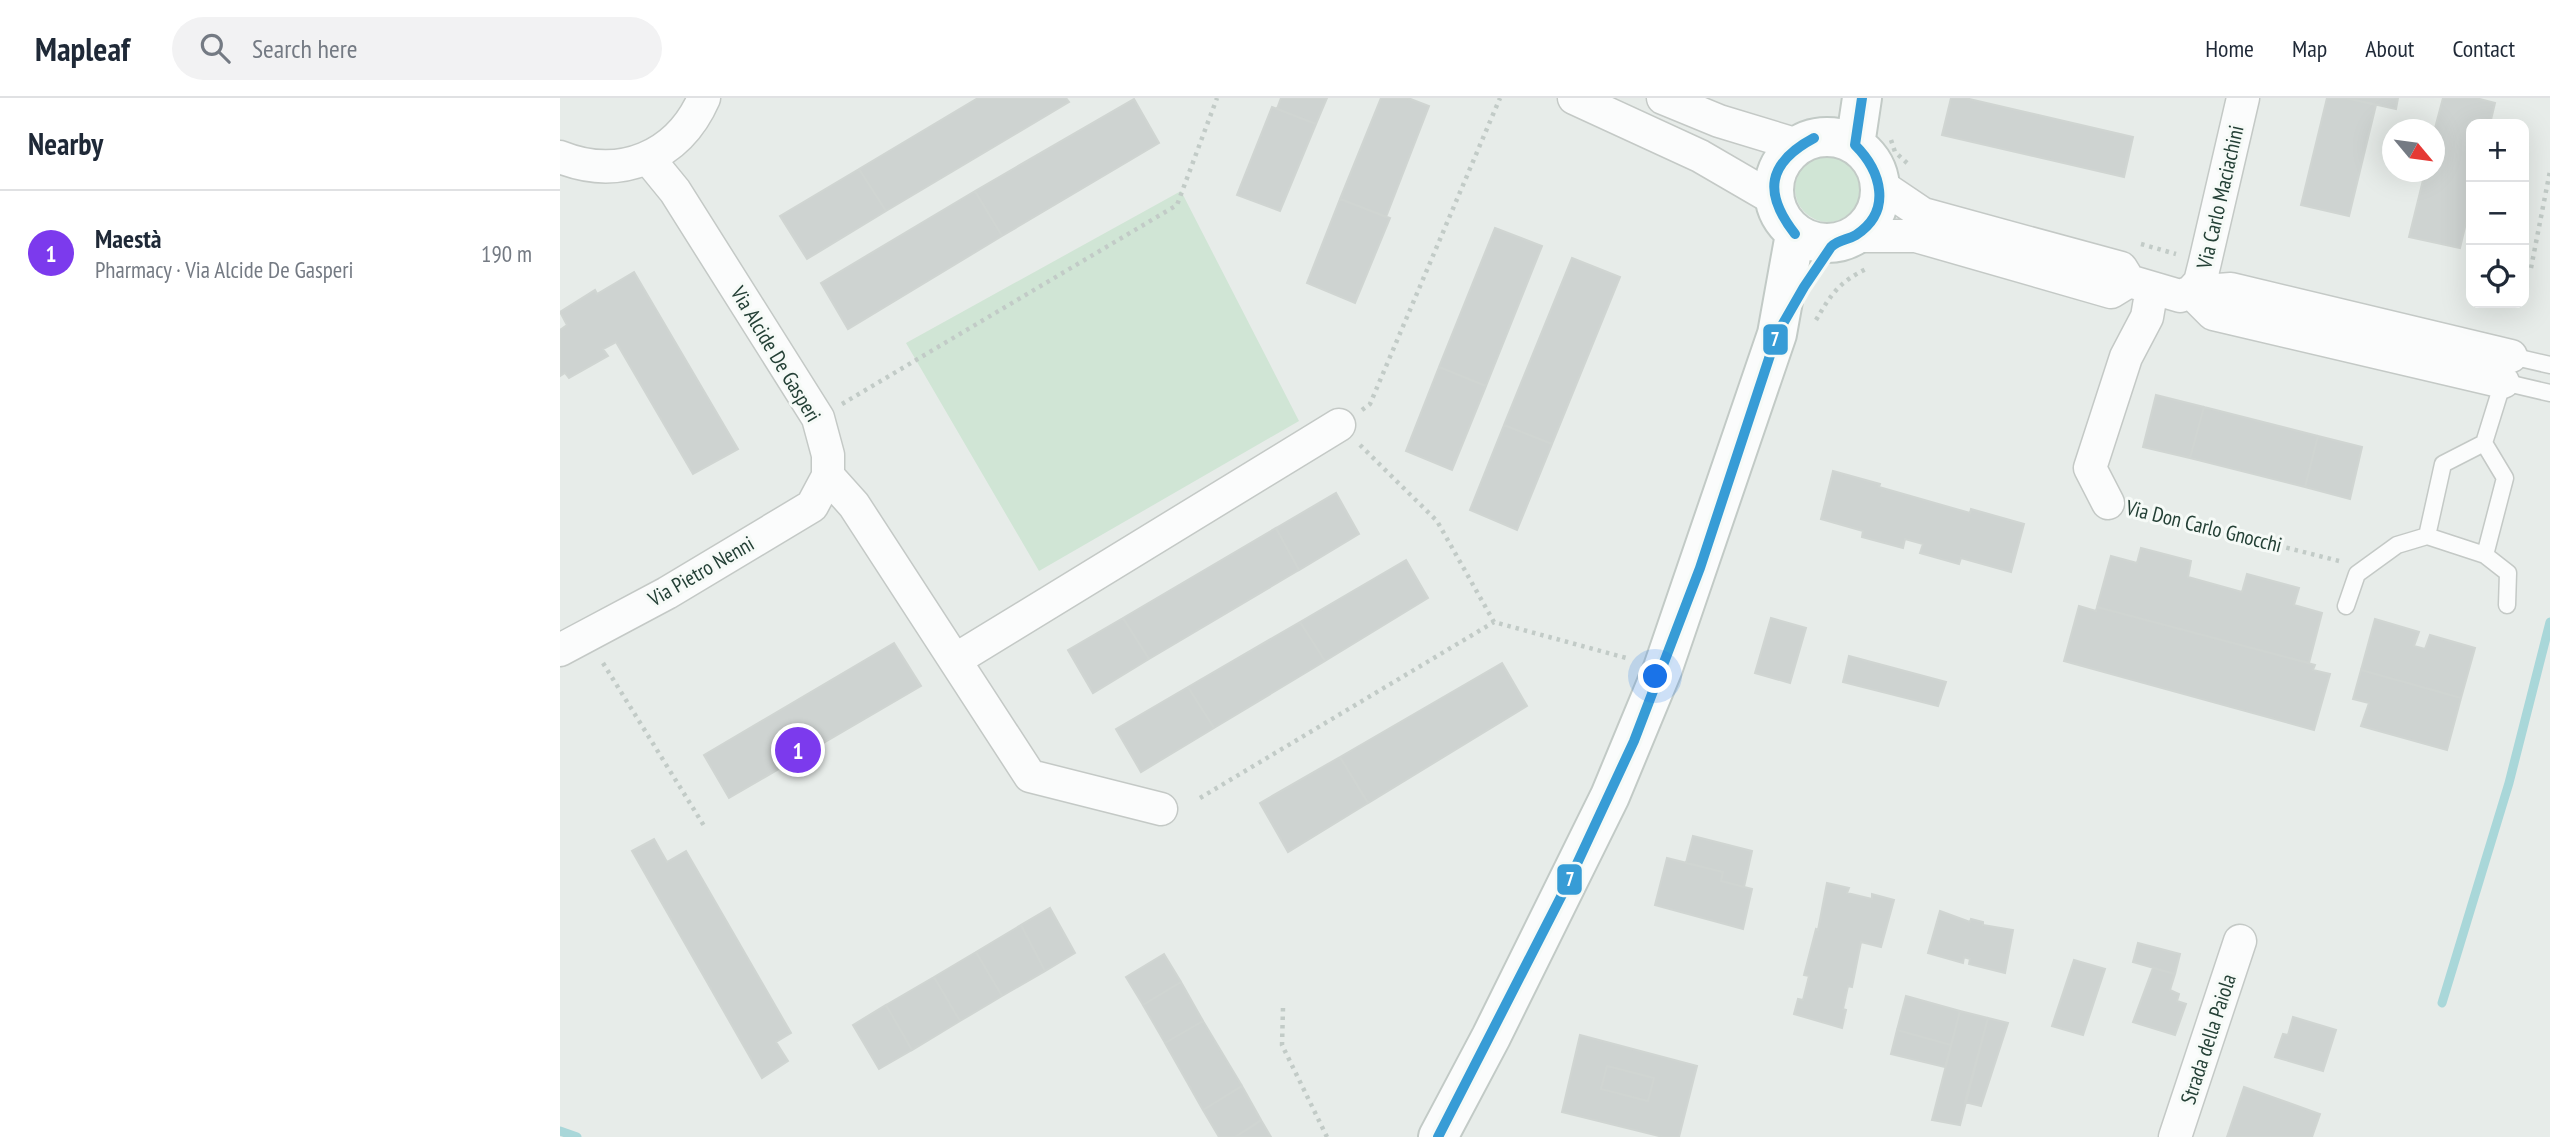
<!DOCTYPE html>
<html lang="en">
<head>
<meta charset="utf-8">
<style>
  :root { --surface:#fff; --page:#f2f2f3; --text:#1f2937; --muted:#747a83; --line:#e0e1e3; --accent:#7c3aed }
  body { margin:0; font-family:"PT Sans Narrow",sans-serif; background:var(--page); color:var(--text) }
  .controls { position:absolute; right:21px; top:21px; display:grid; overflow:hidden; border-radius:14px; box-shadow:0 7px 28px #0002 }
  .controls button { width:63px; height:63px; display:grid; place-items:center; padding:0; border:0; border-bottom:2px solid var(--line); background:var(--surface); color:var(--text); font:35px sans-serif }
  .compass { position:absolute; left:1822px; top:21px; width:63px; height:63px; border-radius:50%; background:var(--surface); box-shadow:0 7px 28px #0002; rotate:119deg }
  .you { position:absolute; left:1096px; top:579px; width:24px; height:24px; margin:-18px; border:5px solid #fff; border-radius:50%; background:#1a73e8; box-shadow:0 0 0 10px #1a73e833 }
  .badge { display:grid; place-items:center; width:46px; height:46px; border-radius:50%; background:var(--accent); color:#fff; font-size:23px; font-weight:700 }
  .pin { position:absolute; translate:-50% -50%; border:4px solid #fff; box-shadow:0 2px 7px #0006 }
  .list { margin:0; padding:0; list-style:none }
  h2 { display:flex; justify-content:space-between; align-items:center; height:91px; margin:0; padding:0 28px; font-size:30px }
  h2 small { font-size:23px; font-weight:400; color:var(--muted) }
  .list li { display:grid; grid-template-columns:46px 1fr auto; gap:21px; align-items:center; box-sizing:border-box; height:126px; padding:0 28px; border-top:2px solid var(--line) }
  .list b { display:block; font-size:26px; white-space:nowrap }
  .list p { margin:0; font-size:23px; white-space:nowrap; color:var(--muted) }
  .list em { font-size:23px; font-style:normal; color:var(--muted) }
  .icon { flex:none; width:38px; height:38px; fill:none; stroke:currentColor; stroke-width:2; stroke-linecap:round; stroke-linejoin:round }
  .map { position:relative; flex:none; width:1990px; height:1039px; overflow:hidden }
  header { display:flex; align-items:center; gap:42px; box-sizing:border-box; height:98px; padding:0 35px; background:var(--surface); border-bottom:2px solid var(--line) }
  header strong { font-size:33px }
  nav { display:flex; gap:38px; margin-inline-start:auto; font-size:24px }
  .search { width:490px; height:63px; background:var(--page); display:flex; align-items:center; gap:18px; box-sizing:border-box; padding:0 24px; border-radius:38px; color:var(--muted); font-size:26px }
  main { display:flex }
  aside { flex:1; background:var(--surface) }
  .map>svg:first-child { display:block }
  .green { fill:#d0e5d5 }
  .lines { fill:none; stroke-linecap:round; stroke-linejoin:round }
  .stream { stroke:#a9d7d9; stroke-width:9 }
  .building { fill:#ced3d1; stroke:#d0d5d2; stroke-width:2; fill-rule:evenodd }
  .lane-casing { stroke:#c4c9c6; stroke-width:19 }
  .street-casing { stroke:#c4c9c6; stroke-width:35 }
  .secondary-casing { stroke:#c2cac6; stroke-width:42 }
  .path { stroke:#c2cbc7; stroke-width:4.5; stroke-dasharray:3.5 5; stroke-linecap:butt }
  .lane { stroke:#fbfcfc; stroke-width:16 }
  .street { stroke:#fbfcfc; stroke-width:32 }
  .secondary { stroke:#fbfcfc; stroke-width:38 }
  .bus-1-casing { stroke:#f6faf7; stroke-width:16 }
  .bus-1 { stroke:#379cd6; stroke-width:10 }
  .labels { text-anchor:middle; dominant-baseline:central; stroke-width:6; stroke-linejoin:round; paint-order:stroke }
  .street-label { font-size:21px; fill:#244036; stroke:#f6faf7 }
  .line-badge { stroke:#f6faf7; stroke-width:2.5 }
  .badge-label { font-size:19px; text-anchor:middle; font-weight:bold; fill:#fff }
</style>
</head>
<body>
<header>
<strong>Mapleaf</strong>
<div class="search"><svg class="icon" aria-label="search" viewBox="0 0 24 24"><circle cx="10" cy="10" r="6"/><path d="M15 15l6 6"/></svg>Search here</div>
<nav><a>Home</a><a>Map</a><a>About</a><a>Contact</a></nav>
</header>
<main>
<aside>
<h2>Nearby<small></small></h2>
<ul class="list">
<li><span class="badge">1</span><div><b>Maestà</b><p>Pharmacy · Via Alcide De Gasperi</p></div><em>190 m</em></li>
</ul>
</aside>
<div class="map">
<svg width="1990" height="1039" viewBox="0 0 1990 1039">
  <rect width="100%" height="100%" fill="#e7ece9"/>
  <!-- green -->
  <path class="green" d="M1235 91a33 33 0 1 1 66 0a33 33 0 1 1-66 0Z
    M621 93 739 323 479 473 346 245Z"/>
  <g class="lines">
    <!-- stream -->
    <path class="stream" d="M1882 905 1949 685 1990 524
      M0 1033 17 1039"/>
  </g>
  <!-- building -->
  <path class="building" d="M418 0H506L509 4 326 113 299 71Z
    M721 0H767L756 26 717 11Z
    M821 0H848L869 8 826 119 780 101Z
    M1391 0H1405L1573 39 1564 79 1382 37Z
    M1767 0H1786L1816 7 1789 118 1741 107Z
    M1786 0H1838L1836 11Z
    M1883 0H1916L1935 5 1930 26H1911V104L1900 150 1849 139 1865 74H1874V34Z
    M574 1 599 45 442 138 415 93Z
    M712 9 756 26 720 113 677 97Z
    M299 71 326 113 247 161 220 118Z
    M415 93 442 138 288 231 261 185Z
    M780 101 830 120 795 205 747 185Z
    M935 130 982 148 926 288 879 269Z
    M1012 160 1060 179 992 346 944 327Z
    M74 174 178 351 133 376 56 244 43 251 48 258 9 280 5 275 0 278V232L7 227 0 214 35 192 37 196Z
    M879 269 926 288 892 372 846 353Z
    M1596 297 1644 309 1630 360 1583 349Z
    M1644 309 1758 338 1745 389 1630 360Z
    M944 327 992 346 957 432 910 412Z
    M1758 338 1802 349 1790 401 1745 389Z
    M1273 373 1320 386 1319 389 1410 415 1411 411 1464 426 1451 474 1401 460 1399 466 1360 455 1363 446 1345 441 1343 450 1302 439 1303 433 1261 421Z
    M776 395 799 436 739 472 716 430Z
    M716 430 739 472 589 561 563 520Z
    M1581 450 1631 463 1628 479 1682 494 1687 476 1739 490 1734 507 1762 515 1749 565 1537 509 1551 458 1577 465Z
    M846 462 868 500 765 563 740 524Z
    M1519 508 1536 513 1537 509 1755 567 1753 572 1770 576 1754 632 1504 563Z
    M563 520 589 561 533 595 508 552Z
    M1211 520 1246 530 1230 585 1195 575Z
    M1815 521 1859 534 1854 548 1865 551 1870 537 1915 550 1901 600 1801 572Z
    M740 524 765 563 654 630 628 589Z
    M334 545 361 588 169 700 144 657Z
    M1289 558 1386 584 1378 608 1283 584Z
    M942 565 967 608 808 705 780 659Z
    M1801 572 1901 600 1887 652 1801 628 1809 605 1793 601Z
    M628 589 654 630 581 674 556 631Z
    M780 659 808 705 728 754 700 705Z
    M1133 738 1192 753 1184 789 1161 783 1163 774 1126 765Z
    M94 741 107 764 126 753 231 935 216 944 228 963 202 980 72 753Z
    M1107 760 1163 774 1161 783 1192 791 1183 831 1095 807Z
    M1267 785 1289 790 1287 795 1312 801V796L1334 802 1321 849 1301 844 1292 889 1288 888 1283 911 1286 912 1282 930 1234 916 1238 901 1243 902 1249 878 1244 877 1256 831 1258 832Z
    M490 810 515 855 485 873 461 827Z
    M1380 813 1410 824 1411 821 1423 824V827L1453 832 1445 875 1409 866 1410 861 1404 859 1403 865 1368 855Z
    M461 827 485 873 442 898 416 854Z
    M1578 845 1620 856 1615 876 1573 864Z
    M416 854 442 898 400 923 374 879Z
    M604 856 621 884 583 907 566 879Z
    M1514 862 1545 871 1523 937 1492 928Z
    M1593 870 1615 876 1610 892 1619 896 1617 903 1626 906 1615 937 1573 924Z
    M374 879 400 923 352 952 326 907Z
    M621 884 643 923 605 945 583 907Z
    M1346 898 1400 913 1391 947 1337 932Z
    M326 907 352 952 319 971 293 927Z
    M1400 913 1428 920 1400 1027 1372 1022Z
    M1733 919 1776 932 1763 973 1715 959 1723 936 1728 937Z
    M1428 920 1448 925 1421 1008 1405 1004Z
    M643 923 682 988 643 1012 605 945Z
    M1337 932 1391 947 1385 969 1331 956Z
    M1020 937 1137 968 1119 1039H1103L1002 1014ZM1047 968 1094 980 1088 1003 1041 991Z
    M1047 968 1094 980 1088 1003 1041 991Z
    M682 988 701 1022 675 1039H659L643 1012Z
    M1684 989 1760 1016 1752 1039H1667Z
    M701 1022 711 1039H675L693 1028Z"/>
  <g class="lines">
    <defs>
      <path id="lane" d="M1943 284 1990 295
        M1924 345 1945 380 1925 457 1948 475 1947 507
        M1867 438 1925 457
        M1786 508 1797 476 1837 447 1867 438 1883 366 1924 345 1951 258 1990 267"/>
      <path id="street" d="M1014 0 1140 58 1214 101
        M1103 0 1159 23 1238 47
        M0 59C60 83 118 59 144 0
        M88 60 115 93 258 320 268 357V378L294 407 470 678 601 711
        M1320 87 1363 116 1561 170 1569 183 1620 198 1631 194 1671 191 1951 258
        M1294 138H1356L1551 194 1569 183
        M1631 194 1653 216 1943 284
        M1631 194 1640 184 1645 164 1683 0
        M1548 405 1530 370 1566 259 1587 219 1592 190
        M0 552 107 495 252 408 268 378
        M395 562 779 327
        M1615 1039 1680 843"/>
      <path id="secondary" d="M1214 92a53 53 0 1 1 106 0a53 53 0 1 1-106 0Z
        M1295 47 1302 0
        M878 1039 931 939 1050 698 1103 570 1217 236 1235 136"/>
    </defs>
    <!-- lane casing -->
    <use href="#lane" class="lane-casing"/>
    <!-- street casing -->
    <use href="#street" class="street-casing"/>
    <!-- secondary casing -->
    <use href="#secondary" class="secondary-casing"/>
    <!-- path -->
    <path class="path" d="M1331 42 1335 54 1347 65
      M1581 146 1616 156
      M1971 170 1990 73
      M1256 222C1272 195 1279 184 1308 170
      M282 306 617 107 657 0
      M802 312 810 306 940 0
      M800 347 877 423 934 524 1070 561
      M1578 412 1779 463
      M43 565 146 731
      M640 700 934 524
      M723 910 722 947 767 1039"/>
    <!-- lane -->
    <use href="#lane" class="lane"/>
    <!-- street -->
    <use href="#street" class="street"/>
    <!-- secondary -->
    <use href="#secondary" class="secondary"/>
    <defs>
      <path id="bus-1" d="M1235 136C1203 95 1207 65 1254 40
        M878 1039 1008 785 1074 643 1140 470 1217 236 1244 189 1271 149C1279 141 1288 142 1296 137 1333 113 1321 73 1295 47L1302 0"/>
    </defs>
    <!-- bus-1 casing -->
    <use href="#bus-1" class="bus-1-casing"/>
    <!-- bus-1 -->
    <use href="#bus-1" class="bus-1"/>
  </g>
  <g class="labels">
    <!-- street labels -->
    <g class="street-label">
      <text transform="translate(1660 99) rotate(-77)">Via Carlo Maciachini</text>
      <text transform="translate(216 256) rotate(59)">Via Alcide De Gasperi</text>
      <text transform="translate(1644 428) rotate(14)">Via Don Carlo Gnocchi</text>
      <text transform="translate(141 473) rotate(-30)">Via Pietro Nenni</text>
      <text transform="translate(1648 941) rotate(-72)">Strada della Paiola</text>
    </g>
  </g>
  <g class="line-badge">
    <rect x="1202" y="225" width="27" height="33" rx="7" fill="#379cd6"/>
    <rect x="996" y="765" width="27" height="33" rx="7" fill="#379cd6"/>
  </g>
  <g class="badge-label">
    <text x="1215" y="248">7</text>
    <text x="1010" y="788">7</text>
  </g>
</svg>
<div class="controls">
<button>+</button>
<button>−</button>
<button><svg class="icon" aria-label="locate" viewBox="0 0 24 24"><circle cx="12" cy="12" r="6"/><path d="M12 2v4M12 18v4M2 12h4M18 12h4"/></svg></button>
</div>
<svg class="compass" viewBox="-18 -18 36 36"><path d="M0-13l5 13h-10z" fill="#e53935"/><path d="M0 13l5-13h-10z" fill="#747a83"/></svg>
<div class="you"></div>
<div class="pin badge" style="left:238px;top:652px">1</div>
</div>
</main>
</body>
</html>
